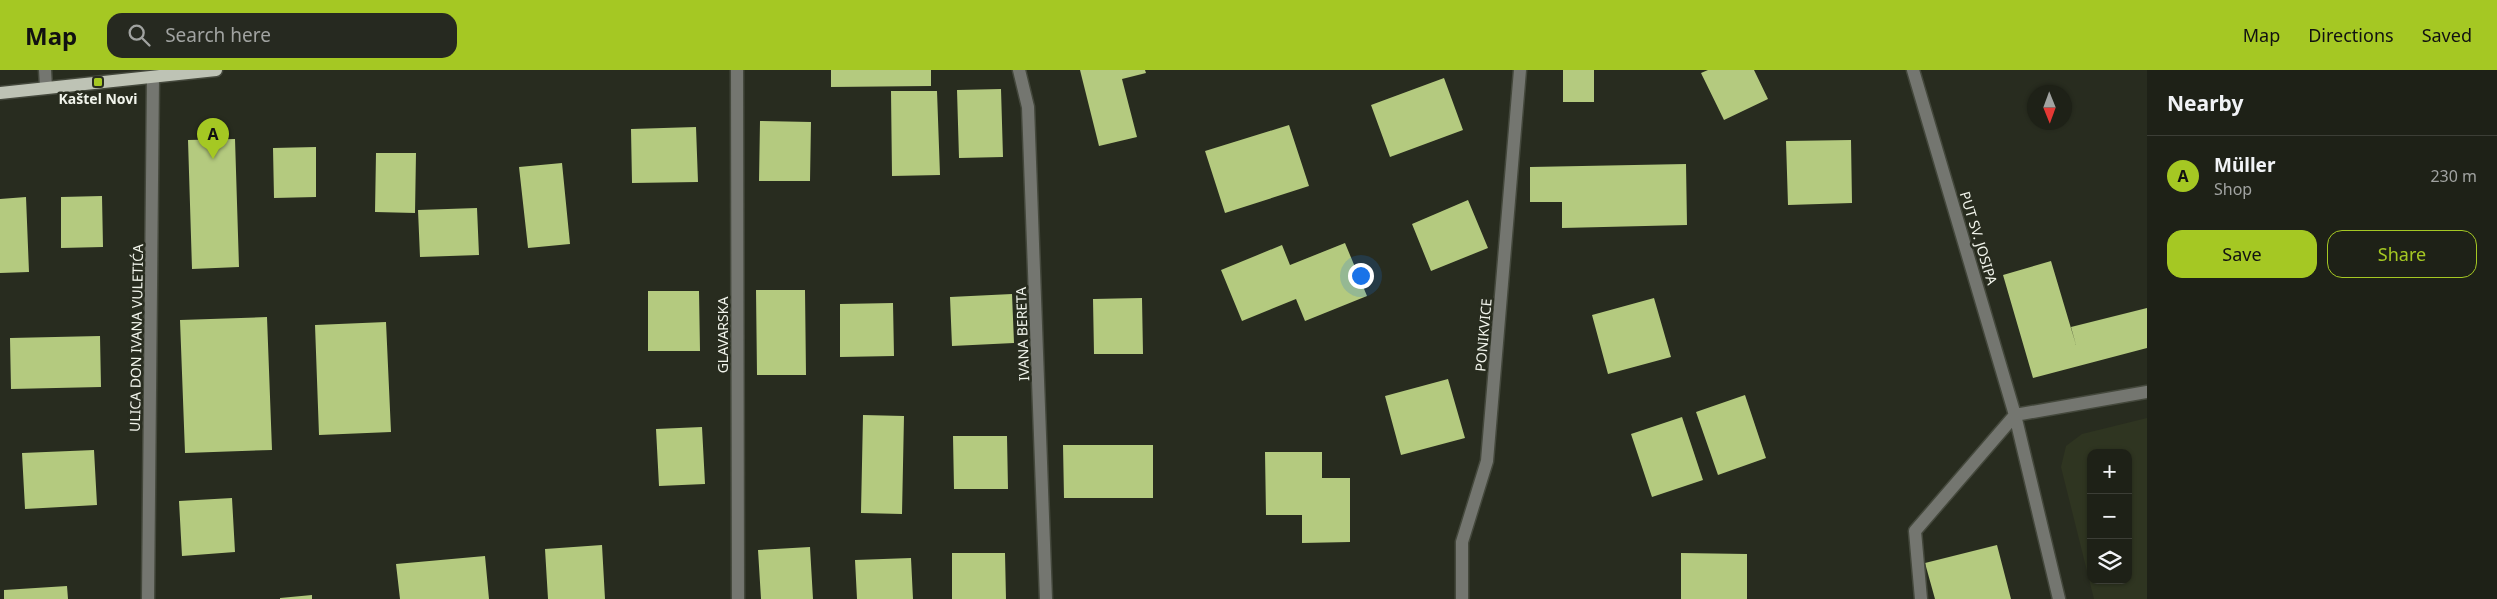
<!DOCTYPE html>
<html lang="en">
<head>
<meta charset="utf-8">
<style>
  :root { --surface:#1e2117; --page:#262920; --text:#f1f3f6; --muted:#a1a3a1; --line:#3c3e36; --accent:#a5c823 }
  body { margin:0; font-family:"Noto Sans",sans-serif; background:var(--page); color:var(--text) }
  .controls { position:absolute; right:15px; bottom:15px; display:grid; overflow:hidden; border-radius:10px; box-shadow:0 1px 4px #0004 }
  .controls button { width:45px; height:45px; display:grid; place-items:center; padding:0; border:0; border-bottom:1px solid var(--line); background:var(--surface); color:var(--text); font:25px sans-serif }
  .compass { position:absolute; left:2027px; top:15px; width:45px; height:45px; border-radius:50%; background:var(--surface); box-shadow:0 1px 4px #0004; rotate:179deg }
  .you { position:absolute; left:1360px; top:205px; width:18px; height:18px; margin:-12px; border:4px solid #fff; border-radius:50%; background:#1a73e8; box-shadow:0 0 0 8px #1a73e833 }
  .badge { display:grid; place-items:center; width:32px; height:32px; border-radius:50%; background:var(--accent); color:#111; font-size:16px; font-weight:700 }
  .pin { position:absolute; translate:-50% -41px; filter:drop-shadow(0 1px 2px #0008) }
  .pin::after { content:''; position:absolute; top:26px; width:18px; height:15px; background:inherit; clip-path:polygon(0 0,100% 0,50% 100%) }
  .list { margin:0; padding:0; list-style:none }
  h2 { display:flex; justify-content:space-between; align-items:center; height:65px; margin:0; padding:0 20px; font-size:21px }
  h2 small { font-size:16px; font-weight:400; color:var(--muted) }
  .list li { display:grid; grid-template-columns:32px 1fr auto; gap:15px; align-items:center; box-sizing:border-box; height:80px; padding:0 20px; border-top:1px solid var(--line) }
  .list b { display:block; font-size:19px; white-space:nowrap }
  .list p { margin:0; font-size:16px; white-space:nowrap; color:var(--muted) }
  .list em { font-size:16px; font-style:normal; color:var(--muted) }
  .actions { display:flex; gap:10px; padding:15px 20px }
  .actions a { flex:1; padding:11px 0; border:1px solid var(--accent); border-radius:15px; text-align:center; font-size:18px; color:var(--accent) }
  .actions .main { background:var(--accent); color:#111 }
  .icon { flex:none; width:28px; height:28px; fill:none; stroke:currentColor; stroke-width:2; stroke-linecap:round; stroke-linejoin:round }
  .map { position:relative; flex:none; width:2147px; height:529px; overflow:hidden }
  header { display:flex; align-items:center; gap:30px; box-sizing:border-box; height:70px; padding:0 25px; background:var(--accent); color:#111 }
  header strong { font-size:24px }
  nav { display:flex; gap:28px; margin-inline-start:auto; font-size:18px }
  .search { width:350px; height:45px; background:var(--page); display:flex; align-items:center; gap:12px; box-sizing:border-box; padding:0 18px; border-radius:15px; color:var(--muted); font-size:19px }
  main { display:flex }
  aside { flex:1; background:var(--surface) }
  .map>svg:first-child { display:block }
  .built { fill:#2f3521; fill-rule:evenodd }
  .building { fill:#b4ca7f }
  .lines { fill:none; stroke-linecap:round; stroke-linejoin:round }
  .minor-casing { stroke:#44483c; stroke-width:15 }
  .major-casing { stroke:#44483c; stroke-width:15 }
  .minor { stroke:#747670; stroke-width:12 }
  .major { stroke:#bec3b5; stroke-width:12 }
  .poi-dot { fill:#a5c823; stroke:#282c1f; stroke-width:2 }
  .labels { text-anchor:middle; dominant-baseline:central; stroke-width:5; stroke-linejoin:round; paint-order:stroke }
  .poi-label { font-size:14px; font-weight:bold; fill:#f1f4eb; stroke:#282c1f }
  .street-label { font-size:14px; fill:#f1f4eb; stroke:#282c1f }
</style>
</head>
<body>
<header>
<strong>Map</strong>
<div class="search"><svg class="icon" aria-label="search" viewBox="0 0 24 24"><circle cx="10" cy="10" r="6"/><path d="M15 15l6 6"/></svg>Search here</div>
<nav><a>Map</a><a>Directions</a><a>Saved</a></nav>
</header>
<main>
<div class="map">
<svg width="2147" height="529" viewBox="0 0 2147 529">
  <rect width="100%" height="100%" fill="#282c1f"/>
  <!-- built -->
  <path class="built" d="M2147 348V529H2094L2061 397 2066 376 2082 364ZM2091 383H2128V510H2091Z"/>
  <!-- building -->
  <path class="building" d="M831 0H931V16L831 17Z
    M1080 0H1145L1146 3 1122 9 1137 67 1099 76Z
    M1563 0H1594V32H1563Z
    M1708 0H1754L1768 29 1724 50 1701 3Z
    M1444 8 1463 60 1390 87 1371 35Z
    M1001 19 1003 87 959 88 957 20Z
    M891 21H937L940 105 892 106Z
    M760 51 811 52 810 111H759Z
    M1289 55 1309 116 1225 143 1205 81Z
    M696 57 698 112 632 113 631 59Z
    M235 69 239 197 192 199 188 70Z
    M1851 70 1852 133 1788 135 1786 71Z
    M316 77V127L274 128 273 78Z
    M376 83H416L415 143 375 142Z
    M562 93 570 174 528 178 519 97Z
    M1686 94 1687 155 1562 158V132H1530V97Z
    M102 126 103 177 61 178V127Z
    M26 127 29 202 0 203V129Z
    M1468 130 1488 178 1431 201 1412 154Z
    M477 138 479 185 420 187 418 140Z
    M1345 173 1367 226 1305 251 1296 229 1242 251 1221 200 1282 175 1290 195Z
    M2051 191 2076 275 2071 257 2147 238V278L2033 308 2003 205Z
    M756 220H805L806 305H757Z
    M648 221H699L700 281H648Z
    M1012 224 1014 273 952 276 950 227Z
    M1142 228 1143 284H1094L1093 229Z
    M1654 228 1671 287 1608 304 1592 245Z
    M893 233 894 286 840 287V234Z
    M267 247 272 380 185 383 180 250Z
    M386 252 391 362 319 365 315 255Z
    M100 266 101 317 11 319 10 268Z
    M1448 309 1465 368 1401 385 1385 326Z
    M1745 325 1766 388 1718 405 1696 342Z
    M863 345 904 346 902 444 861 443Z
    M1682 347 1703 410 1652 427 1631 364Z
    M702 357 705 414 659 416 656 359Z
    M953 366H1007L1008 419H954Z
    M1063 375H1153V428H1064Z
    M94 380 97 435 25 439 22 383Z
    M1265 382H1322V408H1350V472L1302 473V445H1266Z
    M232 428 235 482 182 486 179 431Z
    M602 475 605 529H548L545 479Z
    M1997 475 2011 529H1935L1925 493Z
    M810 477 813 529H761L758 480Z
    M952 483H1005L1006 529H952Z
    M1681 483 1747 484V529H1681Z
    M485 486 489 529H400L396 494Z
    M911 488 913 529H857L855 490Z
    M67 516 68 529H4V520Z
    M312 525V529H280V528Z"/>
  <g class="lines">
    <defs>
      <path id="minor" d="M45 0 46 17
        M737 0 738 529
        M1019 0 1028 37 1046 529
        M1913 0 2015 345 2059 529
        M2015 345 2147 322
        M148 529 153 7
        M1462 529V472L1487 391 1520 0
        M1921 529 1915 461 2015 345"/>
      <path id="major" d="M0 23 216 0"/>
    </defs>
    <!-- minor casing -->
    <use href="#minor" class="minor-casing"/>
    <!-- major casing -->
    <use href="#major" class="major-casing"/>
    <!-- minor -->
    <use href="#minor" class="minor"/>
    <!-- major -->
    <use href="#major" class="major"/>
  </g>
  <!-- markers -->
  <rect class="poi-dot" x="93" y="7" width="10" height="10" rx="2.5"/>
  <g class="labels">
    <!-- poi labels -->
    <g class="poi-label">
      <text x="98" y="28">Kaštel Novi</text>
    </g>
    <!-- street labels -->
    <g class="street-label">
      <text transform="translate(1979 168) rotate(73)">PUT SV. JOSIPA</text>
      <text transform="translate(1022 264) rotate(-92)">IVANA BERETA</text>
      <text transform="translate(722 265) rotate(-90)">GLAVARSKA</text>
      <text transform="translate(1483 265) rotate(-85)">PONIKVICE</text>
      <text transform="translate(136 268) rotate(-89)">ULICA DON IVANA VULETIĆA</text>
    </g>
  </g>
</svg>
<div class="controls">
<button>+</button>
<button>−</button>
<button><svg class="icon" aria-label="layers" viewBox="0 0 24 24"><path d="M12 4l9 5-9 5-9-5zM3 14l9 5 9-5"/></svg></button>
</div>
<svg class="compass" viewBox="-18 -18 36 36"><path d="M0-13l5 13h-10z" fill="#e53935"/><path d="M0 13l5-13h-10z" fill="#a1a3a1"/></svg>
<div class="you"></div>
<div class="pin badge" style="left:213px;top:89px">A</div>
</div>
<aside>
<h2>Nearby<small></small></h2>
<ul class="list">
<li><span class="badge">A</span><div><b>Müller</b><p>Shop</p></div><em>230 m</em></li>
</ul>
<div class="actions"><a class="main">Save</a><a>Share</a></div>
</aside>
</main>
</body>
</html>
